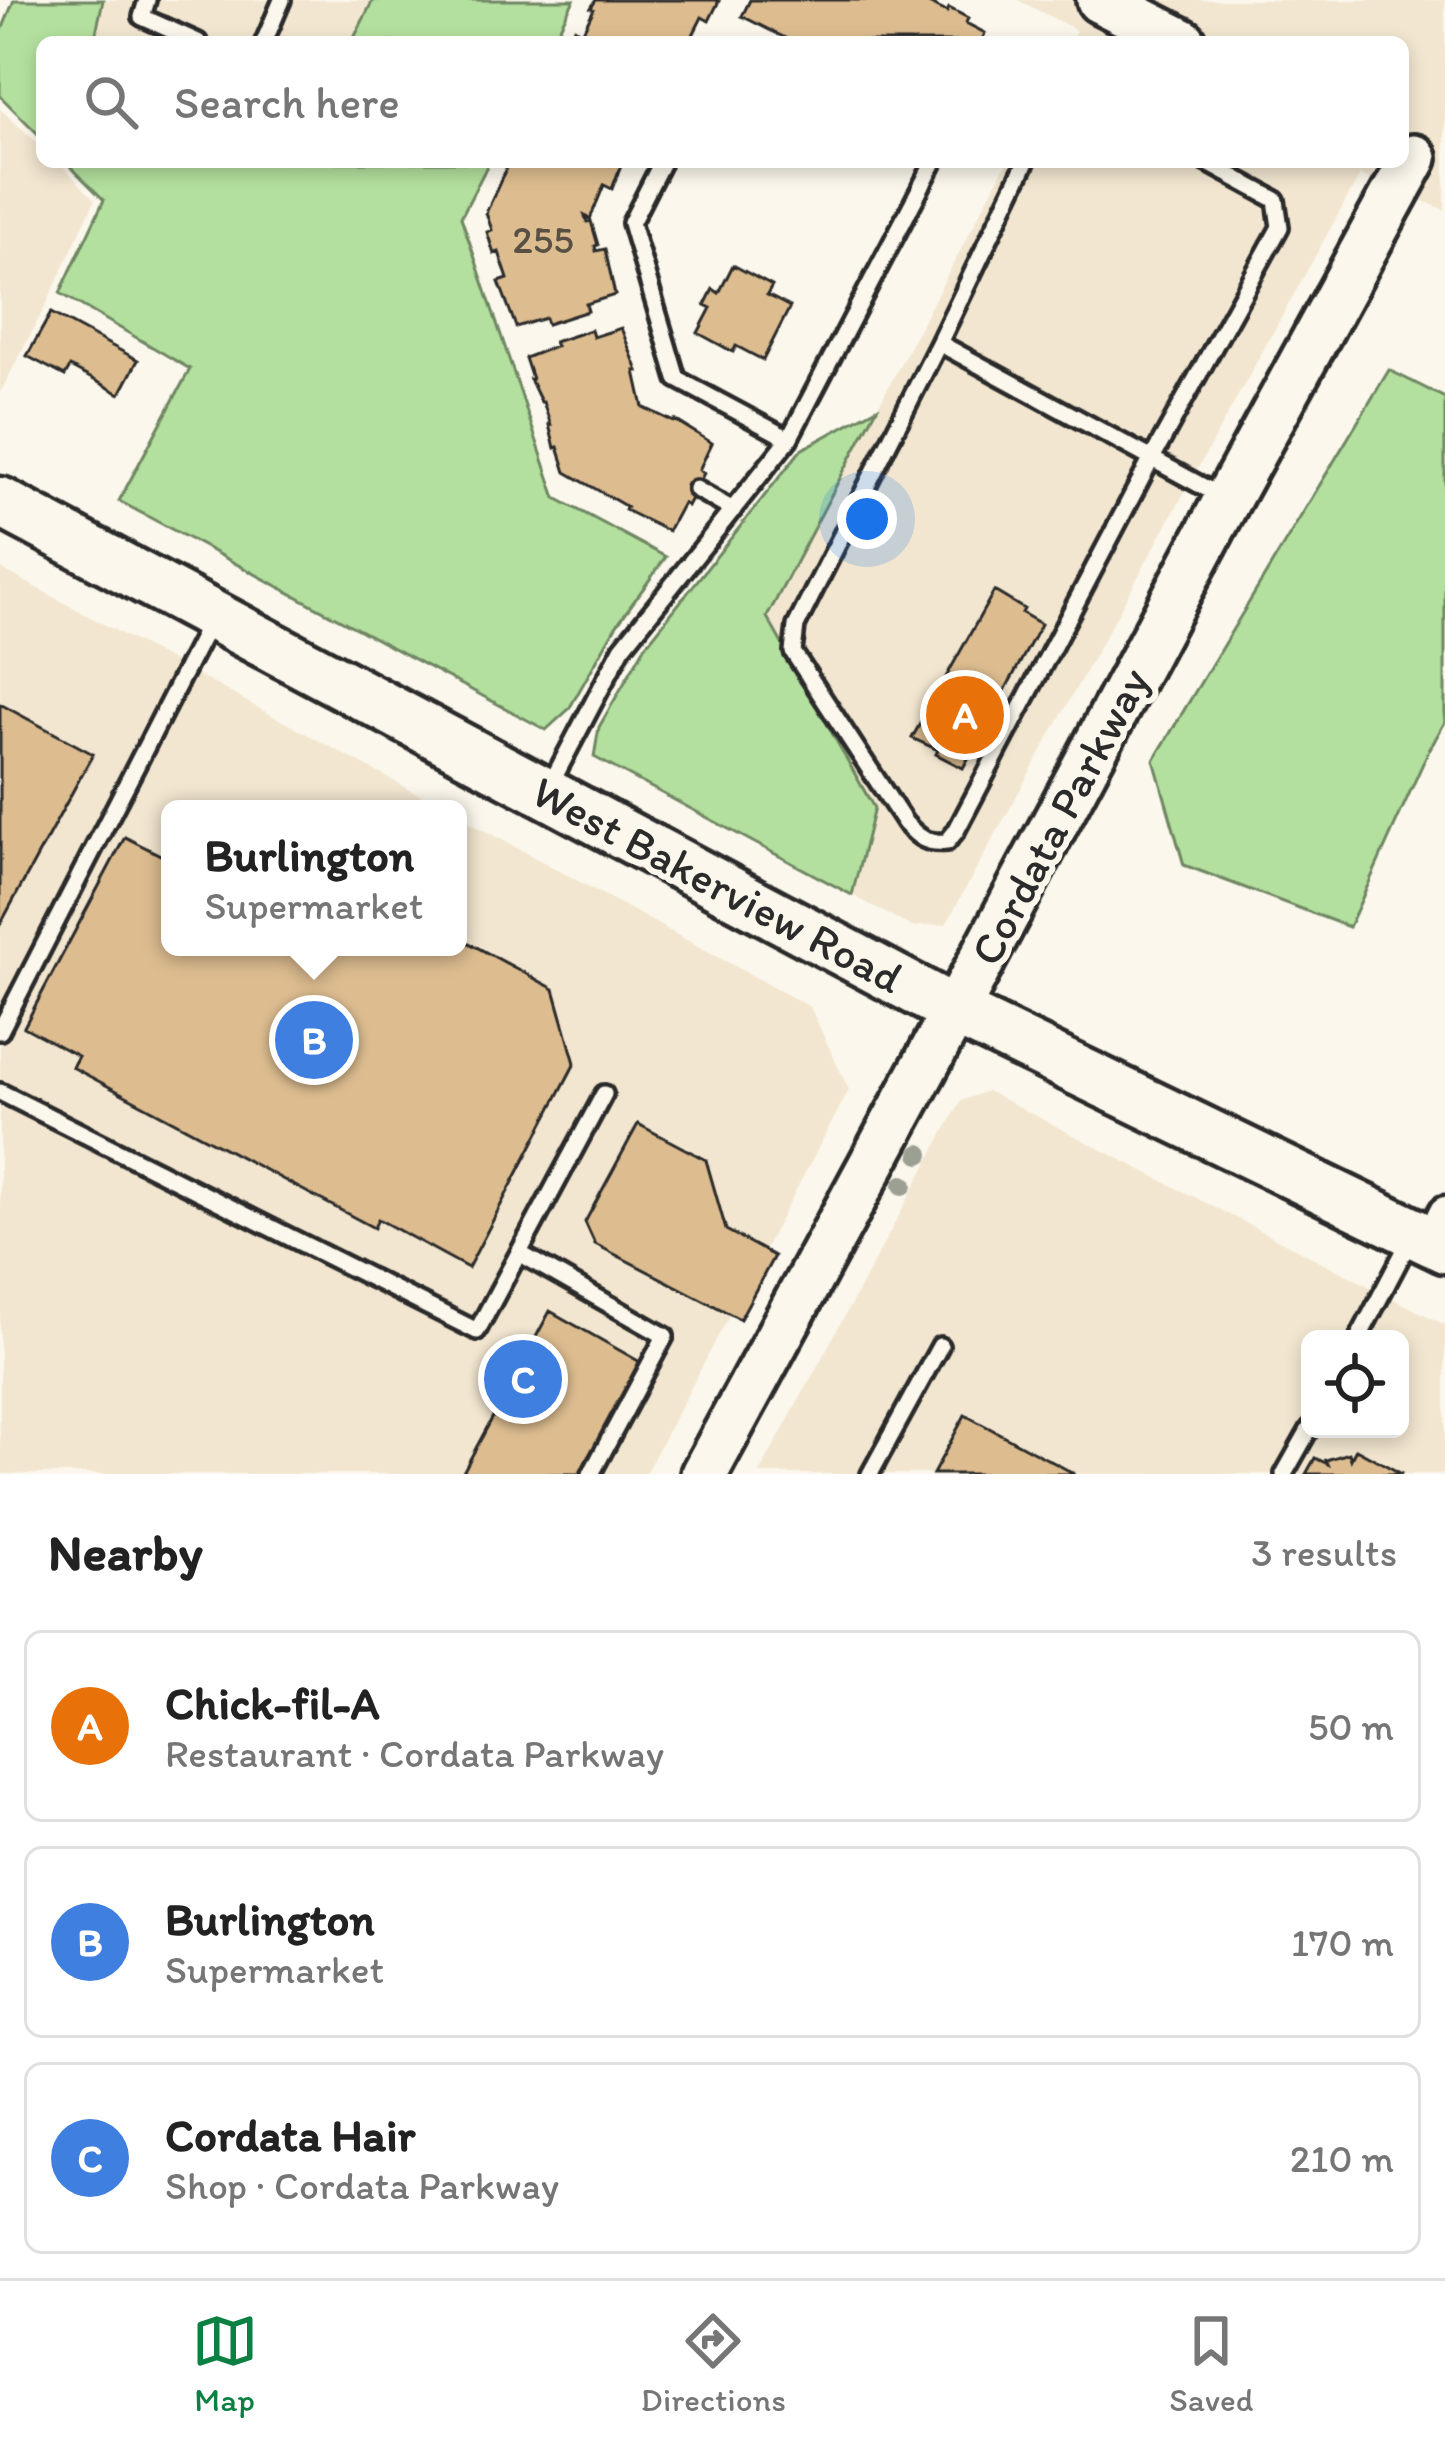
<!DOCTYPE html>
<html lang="en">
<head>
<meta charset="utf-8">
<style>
  :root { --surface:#fff; --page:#f6f6f6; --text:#222; --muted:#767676; --line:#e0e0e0; --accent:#0b8043 }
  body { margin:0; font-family:Itim,sans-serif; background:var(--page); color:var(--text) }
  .controls { position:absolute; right:36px; bottom:36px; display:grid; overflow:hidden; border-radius:18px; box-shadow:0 6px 18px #0003 }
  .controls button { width:108px; height:108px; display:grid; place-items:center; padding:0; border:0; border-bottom:3px solid var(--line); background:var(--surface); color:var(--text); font:60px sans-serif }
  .you { position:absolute; left:867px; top:519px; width:42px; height:42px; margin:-30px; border:9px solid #fff; border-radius:50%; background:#1a73e8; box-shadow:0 0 0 18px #1a73e833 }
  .badge { display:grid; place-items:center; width:78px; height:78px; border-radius:50%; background:var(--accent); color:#fff; font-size:39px; font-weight:700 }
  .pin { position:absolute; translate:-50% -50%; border:6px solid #fff; box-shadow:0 3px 12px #0006 }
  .popup { position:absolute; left:161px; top:800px; width:306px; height:156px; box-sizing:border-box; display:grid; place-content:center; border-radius:18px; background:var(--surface); filter:drop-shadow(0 3px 9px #0005); font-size:39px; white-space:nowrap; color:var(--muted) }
  .popup b { font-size:45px; color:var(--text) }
  .popup::after { content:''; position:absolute; left:50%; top:100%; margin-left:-24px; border:24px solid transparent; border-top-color:var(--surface) }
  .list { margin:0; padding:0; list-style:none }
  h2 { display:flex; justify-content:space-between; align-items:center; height:156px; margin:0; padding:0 48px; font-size:51px }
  h2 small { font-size:39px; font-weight:400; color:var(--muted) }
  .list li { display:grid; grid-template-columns:78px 1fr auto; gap:36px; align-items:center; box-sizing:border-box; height:192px; margin:0 24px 24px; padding:0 24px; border:3px solid var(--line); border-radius:18px }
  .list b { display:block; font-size:45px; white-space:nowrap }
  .list p { margin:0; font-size:39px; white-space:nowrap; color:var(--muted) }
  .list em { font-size:39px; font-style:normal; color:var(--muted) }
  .icon { flex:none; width:66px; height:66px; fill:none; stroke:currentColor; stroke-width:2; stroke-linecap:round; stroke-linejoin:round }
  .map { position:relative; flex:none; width:1445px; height:1474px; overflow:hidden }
  .search { position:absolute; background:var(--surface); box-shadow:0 6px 18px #0003; left:36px; right:36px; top:36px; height:132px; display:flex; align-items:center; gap:30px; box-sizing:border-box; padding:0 42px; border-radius:18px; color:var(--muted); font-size:45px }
  .sheet { height:804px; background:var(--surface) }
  nav { display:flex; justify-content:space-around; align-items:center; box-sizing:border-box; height:168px; border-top:3px solid var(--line); background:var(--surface); font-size:33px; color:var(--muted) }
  nav a { display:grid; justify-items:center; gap:6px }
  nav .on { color:var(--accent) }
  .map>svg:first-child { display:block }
  .built { fill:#f2e6d0; fill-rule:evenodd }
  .green { fill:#b3e09e; stroke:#6f8664; stroke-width:3 }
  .building { fill:#ddbd90; stroke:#2b2b2b; stroke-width:3 }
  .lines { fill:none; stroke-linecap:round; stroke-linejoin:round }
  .lane-casing { stroke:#2b2b2b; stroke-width:24 }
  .street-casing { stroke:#2b2b2b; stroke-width:39 }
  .secondary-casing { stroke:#2b2b2b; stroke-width:54 }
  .primary-casing { stroke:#2b2b2b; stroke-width:57 }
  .lane { stroke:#fbf7ec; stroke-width:15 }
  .street { stroke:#fbf7ec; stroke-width:30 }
  .secondary { stroke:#fbf7ec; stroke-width:45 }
  .primary { stroke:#fbf7ec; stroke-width:48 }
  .tree { fill:#9ba092 }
  .labels { text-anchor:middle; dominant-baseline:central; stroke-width:12; stroke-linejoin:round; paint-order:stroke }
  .number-label { font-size:39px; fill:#585044 }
  .street-label { font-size:45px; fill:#2b2b2b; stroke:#fbf7ec }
</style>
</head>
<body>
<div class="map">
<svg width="1445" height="1474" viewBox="0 0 1445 1474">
  <rect width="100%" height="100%" fill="#fbf7ec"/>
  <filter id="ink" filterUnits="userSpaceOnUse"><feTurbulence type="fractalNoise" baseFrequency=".00833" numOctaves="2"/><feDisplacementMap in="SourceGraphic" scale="24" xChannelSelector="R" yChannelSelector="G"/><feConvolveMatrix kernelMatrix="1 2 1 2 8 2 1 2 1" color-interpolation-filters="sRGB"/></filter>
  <g filter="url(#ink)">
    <!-- built -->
    <path class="built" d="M104 0H373L352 42H94Z
      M1018 0H1445V210L1360 175 946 924 912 927 852 895 874 808 767 617 1007 162H1403V42H1071L1076 30Z
      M0 109 42 147V162H59L95 200 47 303 0 393Z
      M0 568 445 809H170V947H458V816L810 1007 849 1090 645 1474H0Z
      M987 1091 1445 1325V1474H759L961 1101ZM1310 1339H1400V1429H1310Z"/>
    <!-- green -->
    <path class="green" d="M14 0H103L94 42H42V138L0 96V35Z
      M373 0H574L552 42H352Z
      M66 162H489L461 217 556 498 666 557 616 626 569 709 546 730 119 501 190 369 60 293 104 200Z
      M1389 370 1445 398V722L1428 752 1349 927 1184 865 1154 760Z
      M877 408 767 617 874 808 852 895 594 757 599 727 646 645 801 450Z"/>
    <!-- building -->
    <path class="building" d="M596 0H716L719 1 709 21 702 17 690 41 684 37 683 42H567L574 28 582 33 594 9 591 8Z
      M750 0H922L947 12 949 8 968 18 966 23 985 33 981 42H793L742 16Z
      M509 162H622L612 189 604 185 590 219 585 216 587 222 591 221 598 245 595 246 596 251 605 249 615 295 586 304 588 311 547 324 545 318 516 327 499 282 508 279 499 252 494 254 487 232 492 230 486 213Z
      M733 265 772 286 767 295 790 307 763 360 736 346 733 352 698 333 711 308 705 305 713 289 719 293Z
      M51 313 138 360 120 394 70 367 65 376 27 356Z
      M621 328 638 371H635L643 407 674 422 675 420 712 443 699 470 704 473 687 506 683 503 668 531 625 510 627 507 566 472 558 447 555 448 549 425H551L543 402H541L530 379H532L525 358 556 346 554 342 591 330 593 337Z
      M994 591 1024 609 1022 613 1041 624 963 768 936 754 938 750 912 738Z
      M0 704 93 754 0 925Z
      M125 837 170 860V947H458V937L554 989 575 1063 468 1268 378 1219 374 1228 72 1067 78 1056 24 1027Z
      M638 1124 706 1160 726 1230 774 1256 740 1319 595 1244 585 1222Z
      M550 1311 642 1363 582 1474H462Z
      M965 1415 1075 1474H933Z
      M1356 1449 1402 1474H1306L1315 1458 1328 1464 1326 1460 1349 1453 1351 1459Z"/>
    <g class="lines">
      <defs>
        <path id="lane" d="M147 0 142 17 198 42
          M264 42 282 0
          M662 162 631 223 677 379 789 439
          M1026 162 939 343 796 626 793 652 905 823C919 838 926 844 947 842L956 831 1151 460 1280 227 1276 200 1206 162
          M939 343 1224 498
          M696 489 733 510
          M548 789 622 648 789 439 934 162
          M0 1031 211 620
          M0 1092 477 1331 604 1094
          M519 1253 665 1336 591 1474
          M1358 1339 1410 1240
          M870 1474 940 1346
          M1284 1474 1310 1428"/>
        <path id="street" d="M1430 1240 1445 1212"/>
        <path id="secondary" d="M1100 0 1183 42
          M704 1474 955 1011 1227 500 1414 158"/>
        <path id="primary" d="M0 502 955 1011 1445 1248"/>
      </defs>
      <!-- lane casing -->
      <use href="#lane" class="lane-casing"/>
      <!-- street casing -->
      <use href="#street" class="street-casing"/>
      <!-- secondary casing -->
      <use href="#secondary" class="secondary-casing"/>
      <!-- primary casing -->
      <use href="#primary" class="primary-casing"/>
      <!-- lane -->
      <use href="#lane" class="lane"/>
      <!-- street -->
      <use href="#street" class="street"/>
      <!-- secondary -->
      <use href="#secondary" class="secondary"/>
      <!-- primary -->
      <use href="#primary" class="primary"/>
    </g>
    <!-- trees -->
    <g class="tree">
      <circle cx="920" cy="1154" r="10"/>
      <circle cx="903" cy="1185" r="10"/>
    </g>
  </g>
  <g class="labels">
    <!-- number labels -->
    <g class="number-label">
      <text x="543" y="239">255</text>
    </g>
    <!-- street labels -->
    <g class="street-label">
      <text transform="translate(1059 816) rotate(-62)">Cordata Parkway</text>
      <text transform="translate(718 884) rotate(28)">West Bakerview Road</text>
    </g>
  </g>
</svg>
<div class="controls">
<button><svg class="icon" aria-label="locate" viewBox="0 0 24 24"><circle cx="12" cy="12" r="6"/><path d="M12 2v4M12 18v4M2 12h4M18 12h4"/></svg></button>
</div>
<div class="you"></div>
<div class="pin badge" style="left:965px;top:715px;background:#e8710a">A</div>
<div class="pin badge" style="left:314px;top:1040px;background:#3f7fe0">B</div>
<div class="popup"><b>Burlington</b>Supermarket</div>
<div class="pin badge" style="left:523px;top:1379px;background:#3f7fe0">C</div>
<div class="search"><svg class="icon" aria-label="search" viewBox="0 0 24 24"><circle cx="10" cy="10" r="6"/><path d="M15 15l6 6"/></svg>Search here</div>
</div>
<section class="sheet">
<h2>Nearby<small>3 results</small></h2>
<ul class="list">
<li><span class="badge" style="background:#e8710a">A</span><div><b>Chick-fil-A</b><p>Restaurant · Cordata Parkway</p></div><em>50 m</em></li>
<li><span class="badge" style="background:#3f7fe0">B</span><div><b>Burlington</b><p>Supermarket</p></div><em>170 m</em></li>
<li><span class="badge" style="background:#3f7fe0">C</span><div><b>Cordata Hair</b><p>Shop · Cordata Parkway</p></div><em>210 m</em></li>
</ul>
</section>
<nav>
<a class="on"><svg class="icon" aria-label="map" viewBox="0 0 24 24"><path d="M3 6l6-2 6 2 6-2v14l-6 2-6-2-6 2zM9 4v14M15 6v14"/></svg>Map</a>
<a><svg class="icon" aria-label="directions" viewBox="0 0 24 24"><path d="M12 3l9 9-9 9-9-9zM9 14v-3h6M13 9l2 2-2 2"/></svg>Directions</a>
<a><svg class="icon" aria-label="saved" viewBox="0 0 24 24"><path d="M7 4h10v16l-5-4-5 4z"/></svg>Saved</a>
</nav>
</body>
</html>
